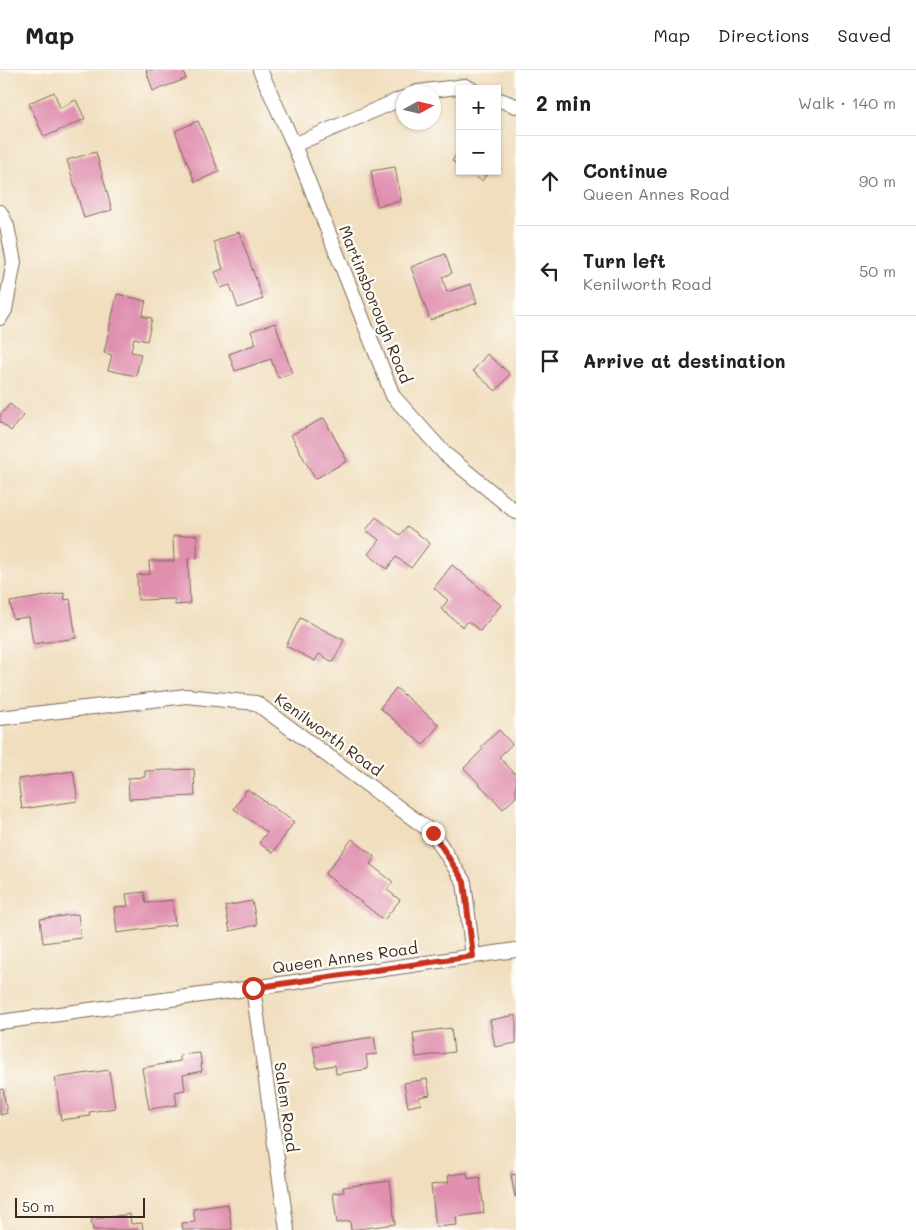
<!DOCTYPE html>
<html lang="en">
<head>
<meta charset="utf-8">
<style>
  :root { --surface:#fff; --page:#f6f6f6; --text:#202124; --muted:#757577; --line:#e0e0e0 }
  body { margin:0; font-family:Mali,sans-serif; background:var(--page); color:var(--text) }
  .controls { position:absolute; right:15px; top:15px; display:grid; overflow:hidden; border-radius:0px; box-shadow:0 1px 4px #0004 }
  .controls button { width:45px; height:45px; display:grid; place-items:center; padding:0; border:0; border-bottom:1px solid var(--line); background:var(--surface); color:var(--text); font:25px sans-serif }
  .compass { position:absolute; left:396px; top:15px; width:45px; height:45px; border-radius:50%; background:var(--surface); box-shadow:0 1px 4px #0004; rotate:82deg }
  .scale { position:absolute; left:15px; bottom:12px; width:130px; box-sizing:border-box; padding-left:5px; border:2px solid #3b2a1e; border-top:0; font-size:14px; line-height:18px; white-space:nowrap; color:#3b2a1e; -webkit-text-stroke:4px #fdfcf7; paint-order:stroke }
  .stop { position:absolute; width:15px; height:15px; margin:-11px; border:4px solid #c8321e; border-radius:50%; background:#fff }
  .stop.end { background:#c8321e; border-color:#fff; box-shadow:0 1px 5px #0008 }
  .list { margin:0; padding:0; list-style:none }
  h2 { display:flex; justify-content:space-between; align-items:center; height:65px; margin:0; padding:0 20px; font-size:21px }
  h2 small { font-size:16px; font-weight:400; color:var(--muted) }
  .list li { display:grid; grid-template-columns:32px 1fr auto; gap:15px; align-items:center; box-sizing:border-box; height:90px; padding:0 20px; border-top:1px solid var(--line) }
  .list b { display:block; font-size:19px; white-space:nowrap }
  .list p { margin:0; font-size:16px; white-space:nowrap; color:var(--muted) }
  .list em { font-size:16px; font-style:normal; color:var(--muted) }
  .icon { flex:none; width:28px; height:28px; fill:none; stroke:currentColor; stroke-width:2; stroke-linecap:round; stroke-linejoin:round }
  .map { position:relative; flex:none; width:516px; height:1160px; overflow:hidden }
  header { display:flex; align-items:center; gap:30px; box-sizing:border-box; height:70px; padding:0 25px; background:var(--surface); border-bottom:1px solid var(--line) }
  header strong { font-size:24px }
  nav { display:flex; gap:28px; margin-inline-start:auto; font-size:18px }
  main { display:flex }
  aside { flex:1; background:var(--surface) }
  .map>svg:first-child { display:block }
  .building { fill:#e08faf }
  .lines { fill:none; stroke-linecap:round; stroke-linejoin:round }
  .street-casing { stroke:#7a6956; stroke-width:16 }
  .street { stroke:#fff; stroke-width:14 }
  .route { stroke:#c8321e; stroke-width:6 }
  .labels { text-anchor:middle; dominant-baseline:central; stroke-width:4.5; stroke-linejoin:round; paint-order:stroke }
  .street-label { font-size:16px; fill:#3b2a1e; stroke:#fdfcf7 }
</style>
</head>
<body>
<header>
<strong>Map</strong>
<nav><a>Map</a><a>Directions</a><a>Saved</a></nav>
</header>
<main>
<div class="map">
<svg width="516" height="1160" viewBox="0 0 516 1160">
  <rect width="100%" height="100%" fill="#fdfcf7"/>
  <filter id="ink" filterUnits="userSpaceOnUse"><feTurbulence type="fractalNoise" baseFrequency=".02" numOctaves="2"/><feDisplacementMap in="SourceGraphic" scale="10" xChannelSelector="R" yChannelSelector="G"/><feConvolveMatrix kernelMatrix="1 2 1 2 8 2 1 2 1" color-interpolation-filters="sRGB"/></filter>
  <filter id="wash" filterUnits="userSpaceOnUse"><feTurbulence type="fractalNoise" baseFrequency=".0096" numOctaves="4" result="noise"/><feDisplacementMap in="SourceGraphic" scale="20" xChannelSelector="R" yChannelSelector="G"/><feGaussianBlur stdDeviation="1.12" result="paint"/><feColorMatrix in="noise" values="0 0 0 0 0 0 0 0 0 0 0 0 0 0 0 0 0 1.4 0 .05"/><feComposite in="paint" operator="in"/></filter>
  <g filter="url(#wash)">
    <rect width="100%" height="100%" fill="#f0debe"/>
    <g id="blocks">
      <!-- building -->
      <path class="building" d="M146 0H183L186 9 153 21Z
        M54 22 60 38 76 30 85 49 44 67 29 33Z
        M198 51 219 102 195 112 175 61Z
        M460 79V96L452 91Z
        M96 82 112 140 84 148 67 90Z
        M395 97 401 131 377 136 371 101Z
        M467 101H488L482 111Z
        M239 162 263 229 238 238 230 215 221 218 215 202 223 199 214 172Z
        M445 184 452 203 442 207 447 222 471 214 477 233 430 250 411 197Z
        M117 224 146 231 142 246 152 248 147 271 134 268 131 282 141 284 136 306 108 300 112 285 104 283Z
        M275 253 292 303 278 308 271 289 235 301 229 284 256 274 251 261Z
        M487 284 510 304 496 321 473 301Z
        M10 334 24 346 11 361 0 352V345Z
        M324 348 347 391 315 409 291 365Z
        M376 447 400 465 407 456 430 473 411 498 396 487 387 499 368 484 379 470 366 460Z
        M197 465V488L188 489 190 534 175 535V529L138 530 137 505 150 504 149 491H174L173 466Z
        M452 495 501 535 480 561 468 551 463 557 441 539 448 530 434 518Z
        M64 523 65 530 70 529 76 568 33 574 29 547 13 549 10 532Z
        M300 548 344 570 333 592 319 584 315 591 286 576Z
        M396 618 439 655 423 675 380 638Z
        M499 660 512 674 499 687 516 705V727L503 739 464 698 483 679 481 677Z
        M194 699 195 726 129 729 128 708 145 707V701Z
        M73 701 78 731 22 739 18 709Z
        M247 719 294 752 273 783 259 773 267 762 234 739Z
        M352 769 375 787 370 794 393 812 387 820 400 830 384 850 325 804Z
        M144 822 146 833 172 830 175 855 117 863 114 837 128 836 126 824Z
        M252 831 257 855 230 861 225 836Z
        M78 844 81 868 43 873 40 849Z
        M516 945V973L495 977 490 950Z
        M451 958 454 982 416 987 413 963Z
        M374 967 377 984 366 985 368 999 336 1004 335 995 317 998 313 976Z
        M200 983 202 1001 183 1005 185 1020 175 1022 177 1035 149 1039 142 998 180 991V985Z
        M109 1000 115 1038 89 1042 90 1046 61 1050 55 1008Z
        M427 1009 430 1025 419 1027 421 1034 408 1037 404 1013Z
        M3 1019 7 1043 0 1045V1020Z
        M467 1103 468 1109 480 1107 484 1143 456 1147 457 1155 436 1157 431 1115 449 1112 448 1105Z
        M516 1104V1127H515L511 1105Z
        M390 1111 395 1154 351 1160 350 1151 337 1153 333 1123 344 1122 343 1117Z
        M228 1134 232 1160H183L182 1153 195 1152 193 1139Z
        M130 1144 131 1154 142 1153 143 1160H93L91 1150Z"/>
    </g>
  </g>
  <g filter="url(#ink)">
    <use href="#blocks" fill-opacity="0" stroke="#7a6956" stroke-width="1"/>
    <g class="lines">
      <defs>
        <path id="street" d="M260 0 294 75 393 326 444 383 516 442
          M417 22 465 16 471 19
          M497 29 516 36
          M294 75 403 28
          M0 142 7 156 14 192 5 240 0 248
          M0 648 186 626 256 633 433 763 464 812 473 886
          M253 918 287 1160
          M0 952 253 918 516 880"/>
      </defs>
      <!-- street casing -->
      <use href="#street" class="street-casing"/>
      <!-- street -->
      <use href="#street" class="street"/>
    </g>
  </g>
  <g class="lines" filter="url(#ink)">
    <!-- route -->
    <path class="route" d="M253 918 473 886 464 812 433 763"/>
  </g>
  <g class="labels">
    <!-- street labels -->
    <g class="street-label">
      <text transform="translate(376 234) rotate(68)">Martinsborough Road</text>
      <text transform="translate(329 664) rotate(36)">Kenilworth Road</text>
      <text transform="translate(345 887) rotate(-8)">Queen Annes Road</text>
      <text transform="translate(287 1037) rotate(82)">Salem Road</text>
    </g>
  </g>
</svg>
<div class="controls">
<button>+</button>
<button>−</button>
</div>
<svg class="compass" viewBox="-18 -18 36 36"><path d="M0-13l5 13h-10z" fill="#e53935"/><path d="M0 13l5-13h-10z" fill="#757577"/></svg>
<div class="scale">50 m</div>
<div class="stop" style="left:253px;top:918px"></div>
<div class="stop end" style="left:433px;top:763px"></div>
</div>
<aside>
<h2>2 min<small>Walk · 140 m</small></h2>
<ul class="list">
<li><svg class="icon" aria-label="ahead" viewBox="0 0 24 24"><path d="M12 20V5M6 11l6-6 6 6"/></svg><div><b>Continue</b><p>Queen Annes Road</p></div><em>90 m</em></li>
<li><svg class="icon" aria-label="left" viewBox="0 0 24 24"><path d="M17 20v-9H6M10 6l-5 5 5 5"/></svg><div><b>Turn left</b><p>Kenilworth Road</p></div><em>50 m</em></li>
<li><svg class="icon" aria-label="arrive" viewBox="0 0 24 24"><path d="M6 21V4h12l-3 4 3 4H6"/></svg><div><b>Arrive at destination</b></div></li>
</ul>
</aside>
</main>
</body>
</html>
